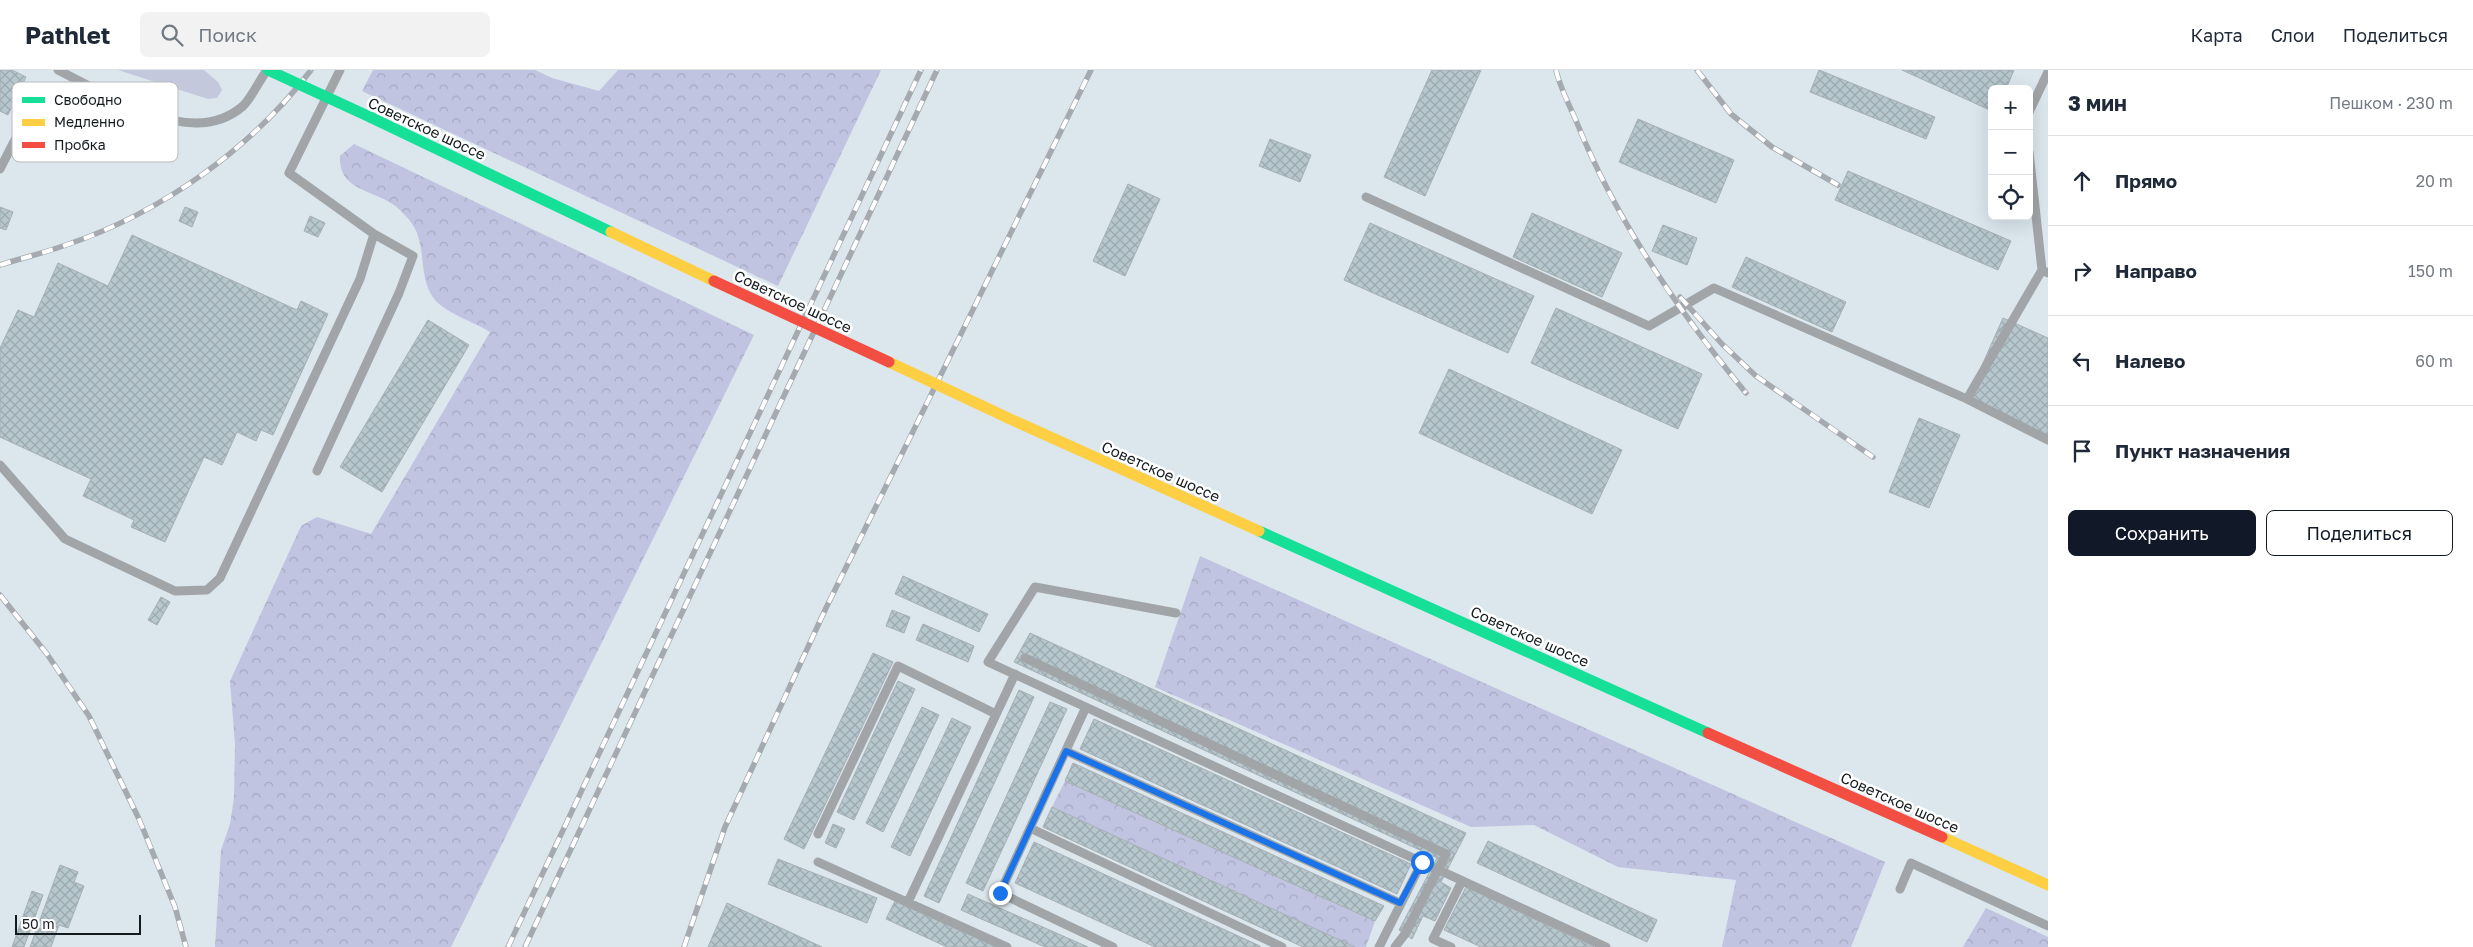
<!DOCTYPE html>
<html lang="ru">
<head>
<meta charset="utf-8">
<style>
  :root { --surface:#fff; --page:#f2f2f3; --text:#1f2937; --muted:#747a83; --line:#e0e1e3; --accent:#111827 }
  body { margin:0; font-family:"Golos Text",sans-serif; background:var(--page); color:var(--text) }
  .controls { position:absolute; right:15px; top:15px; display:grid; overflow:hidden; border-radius:8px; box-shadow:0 5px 20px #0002 }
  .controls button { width:45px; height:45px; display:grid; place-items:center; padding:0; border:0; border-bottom:1px solid var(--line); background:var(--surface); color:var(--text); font:25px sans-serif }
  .scale { position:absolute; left:15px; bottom:12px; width:126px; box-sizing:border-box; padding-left:5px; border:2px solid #141b1f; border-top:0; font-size:14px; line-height:18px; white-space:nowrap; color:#141b1f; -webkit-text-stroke:4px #fff; paint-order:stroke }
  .stop { position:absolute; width:15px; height:15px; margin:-11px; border:4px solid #1a73e8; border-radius:50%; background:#fff }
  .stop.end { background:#1a73e8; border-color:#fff; box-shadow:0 1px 5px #0008 }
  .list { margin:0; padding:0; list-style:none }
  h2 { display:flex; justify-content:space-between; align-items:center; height:65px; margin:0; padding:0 20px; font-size:21px }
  h2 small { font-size:16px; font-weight:400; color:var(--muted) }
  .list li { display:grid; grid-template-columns:32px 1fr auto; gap:15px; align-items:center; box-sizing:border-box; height:90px; padding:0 20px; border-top:1px solid var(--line) }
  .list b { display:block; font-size:19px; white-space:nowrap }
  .list em { font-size:16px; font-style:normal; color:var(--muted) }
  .actions { display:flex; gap:10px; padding:15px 20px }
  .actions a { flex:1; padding:11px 0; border:1px solid var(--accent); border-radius:8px; text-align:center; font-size:18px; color:var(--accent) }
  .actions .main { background:var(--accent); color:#fff }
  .icon { flex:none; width:28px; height:28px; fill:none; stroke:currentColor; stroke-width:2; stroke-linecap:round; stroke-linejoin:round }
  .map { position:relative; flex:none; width:2048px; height:877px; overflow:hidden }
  header { display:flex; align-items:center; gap:30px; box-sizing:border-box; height:70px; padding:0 25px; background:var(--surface); border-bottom:1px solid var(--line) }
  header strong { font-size:24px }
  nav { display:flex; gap:28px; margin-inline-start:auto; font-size:18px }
  .search { width:350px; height:45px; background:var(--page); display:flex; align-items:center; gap:12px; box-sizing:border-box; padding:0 18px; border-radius:8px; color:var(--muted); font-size:19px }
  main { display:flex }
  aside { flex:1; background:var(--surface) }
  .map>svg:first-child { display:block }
  .grass { fill:#c3c8dc }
  .forest { fill:url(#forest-crowns) }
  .building { fill:url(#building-cross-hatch); stroke:#a6afb3 }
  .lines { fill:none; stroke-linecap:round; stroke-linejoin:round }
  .lane { stroke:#a1a5a7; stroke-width:9 }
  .fast { stroke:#16e098; stroke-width:11 }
  .slow { stroke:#ffcf43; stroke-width:11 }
  .jam { stroke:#f24e42; stroke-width:11 }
  .rail-casing { stroke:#a4aab0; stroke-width:5.5 }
  .rail { stroke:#fff; stroke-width:4; stroke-dasharray:11; stroke-linecap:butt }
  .lane-bridge { stroke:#a1a5a7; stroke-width:9 }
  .fast-bridge { stroke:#16e098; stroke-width:11 }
  .slow-bridge { stroke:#ffcf43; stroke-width:11 }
  .jam-bridge { stroke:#f24e42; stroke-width:11 }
  .route { stroke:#1a73e8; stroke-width:6 }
  .labels { text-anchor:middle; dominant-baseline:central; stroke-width:5; stroke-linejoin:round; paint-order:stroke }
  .street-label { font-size:15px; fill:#141b1f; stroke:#fff }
  .key { fill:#fff; stroke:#b8bbbc; stroke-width:1 }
  .key-label { font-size:14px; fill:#141b1f }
</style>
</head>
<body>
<header>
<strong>Pathlet</strong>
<div class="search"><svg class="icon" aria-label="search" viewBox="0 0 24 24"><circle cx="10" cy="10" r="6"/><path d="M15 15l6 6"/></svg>Поиск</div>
<nav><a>Карта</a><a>Слои</a><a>Поделиться</a></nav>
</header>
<main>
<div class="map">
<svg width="2048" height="877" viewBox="0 0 2048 877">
  <defs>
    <pattern id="forest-crowns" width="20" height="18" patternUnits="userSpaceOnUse" patternTransform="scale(1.25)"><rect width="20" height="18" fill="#c0c4e1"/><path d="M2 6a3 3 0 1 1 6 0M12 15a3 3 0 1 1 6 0" fill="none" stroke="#a4a8c1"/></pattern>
    <pattern id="building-cross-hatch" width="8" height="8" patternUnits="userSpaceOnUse" patternTransform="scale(1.25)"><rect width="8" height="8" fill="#b6c7ce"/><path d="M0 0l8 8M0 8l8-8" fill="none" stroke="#9caab0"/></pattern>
  </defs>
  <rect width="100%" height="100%" fill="#dbe6ed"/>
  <!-- grass -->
  <path class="grass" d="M118 0H204L218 12 222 20 217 28 208 29Z"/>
  <!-- forest -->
  <path class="forest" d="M373 0H535L552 8 599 21 618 0H881L778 216 362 21Z
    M354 74 754 265 451 877H215L221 780 230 754 234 728 235 674 230 611 301 456 317 447 371 464 490 262C476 253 447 243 436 231 420 213 425 188 418 166 415 156 408 148 401 141 380 119 338 124 340 86Z
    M1200 486 1885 792 1851 877H1722L1736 810 1618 797 1534 755 1471 757 1155 617Z
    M1065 711 1375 851 1366 877H1355L1052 737Z
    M1986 838 2048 867V877H1963Z"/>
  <!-- building -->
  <path class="building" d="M0 0H12L26 7 8 45 0 41Z
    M1432 0H1481L1425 126 1384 107Z
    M1819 0 1935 47 1926 69 1810 22Z
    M1902 0H2014L2006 19H1992V41Z
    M1638 49 1734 90 1716 133 1619 92Z
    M1270 69 1311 85 1300 112 1259 96Z
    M1848 101 2011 171 1998 200 1835 130Z
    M1128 114 1160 129 1125 206 1093 191Z
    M0 137 13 142 6 160 0 158Z
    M185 137 198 142 192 157 179 151Z
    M1532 143 1622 183 1602 227 1513 187Z
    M310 146 325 153 318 167 304 161Z
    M1370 153 1534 226 1508 283 1344 210Z
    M1663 155 1697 168 1687 195 1652 181Z
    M132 165 297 240 301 231 328 244 273 365 261 360 256 371 237 362 222 395 204 387 165 472 131 457 134 450 83 426 91 409 0 367V278L18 240 34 247 58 193 108 216Z
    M1746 187 1846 232 1832 262 1732 217Z
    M1556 238 1702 304 1678 359 1531 293Z
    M2003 248 2048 268V365L1967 329Z
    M428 250 469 275 382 422 340 397Z
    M1449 299 1622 380 1592 444 1419 363Z
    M1919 348 1960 365 1929 438 1889 422Z
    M903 506 988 544 979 562 895 524Z
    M161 527 170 532 157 555 148 550Z
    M892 540 910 547 904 563 886 556Z
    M923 554 974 576 968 592 916 570Z
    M1030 563 1466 763 1441 812 1451 818 1435 851 1423 846 1412 869 1399 860 1437 788 1014 592Z
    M873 583 893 592 804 779 784 769Z
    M898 611 915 619 854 750 837 742Z
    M1019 620 1034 627 939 833 924 826Z
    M1050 632 1067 639 983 821 966 813Z
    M922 637 939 645 883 762 866 753Z
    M952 648 971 657 910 786 891 777Z
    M1094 649 1411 794 1397 824 1080 679Z
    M1073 693 1384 836 1375 851 1065 711Z
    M1052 737 1355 877H1303L1043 757Z
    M833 754 845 759 836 778 825 773Z
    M1488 771 1657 850 1647 872 1477 793Z
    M1034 772 1260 876V877H1155L1015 813Z
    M778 789 877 828 867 853 768 814Z
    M60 795 78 802 74 812 84 816 68 858 59 855 51 877H30Z
    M1466 817 1594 877H1481L1444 860Z
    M32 821 43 825 24 877H12Z
    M968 824 1088 877H1045L961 840Z
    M895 831 996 877H947L886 849Z
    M727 833 822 877H708Z"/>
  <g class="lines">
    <!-- lane -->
    <path class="lane" d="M58 0 87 15
      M2029 42 2048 2
      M2029 82 2042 200
      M0 99 25 50 87 15C132 36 197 76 243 36 252 27 259 11 267 0
      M1366 127 1649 256 1714 218 1967 329
      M2048 203 2042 200 1967 329 2048 370
      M0 395 65 469 175 521 207 520 220 508 360 209 374 164
      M317 401 399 223 413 186 374 164 289 103 340 0
      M1176 543 1035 517 988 592 1606 877
      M1025 588 1446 784
      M1086 637 1000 823 1113 877
      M1066 681 1400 833
      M1030 758 1282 877
      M818 764 898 596 996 644
      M818 792 1007 877
      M1900 819 1911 793 2048 856
      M908 832 1015 604
      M1379 877 1422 792
      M1395 877 1405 864
      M1451 877 1433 869 1462 811"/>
    <!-- fast -->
    <path class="fast" d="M370 47 611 162
      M1259 461 1708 663"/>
    <!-- slow -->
    <path class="slow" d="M611 162 714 211
      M1008 348 1259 461
      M1942 767 2048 815"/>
    <!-- jam -->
    <path class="jam" d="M1708 663 1942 767"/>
    <defs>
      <path id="rail" d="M1556 0C1560 18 1570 36 1577 53 1617 152 1678 241 1746 323
        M1697 0 1731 44 1772 77 1838 115
        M0 195C22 188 44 183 66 175 161 143 251 79 311 0
        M1680 227 1722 274 1756 306 1873 387
        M0 525 47 584 89 646 139 749 175 837 186 877
        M508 877 921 0
        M525 877 937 0
        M684 877 725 757 826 538 1091 0"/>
    </defs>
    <!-- rail casing -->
    <use href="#rail" class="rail-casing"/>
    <!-- rail -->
    <use href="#rail" class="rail"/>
    <!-- lane-bridge -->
    <path class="lane-bridge" d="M1405 864 1446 784"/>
    <!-- fast-bridge -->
    <path class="fast-bridge" d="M268 0 370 47"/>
    <!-- slow-bridge -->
    <path class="slow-bridge" d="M889 292 1008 348"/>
    <!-- jam-bridge -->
    <path class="jam-bridge" d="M714 211 889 292"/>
  </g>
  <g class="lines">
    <!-- route -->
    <path class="route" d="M1000 823 1066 681 1400 833 1422 792"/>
  </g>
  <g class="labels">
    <!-- street labels -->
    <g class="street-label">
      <text transform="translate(427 58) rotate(25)">Советское шоссе</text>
      <text transform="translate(793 231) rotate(25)">Советское шоссе</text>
      <text transform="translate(1161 401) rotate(24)">Советское шоссе</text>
      <text transform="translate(1530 566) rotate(24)">Советское шоссе</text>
      <text transform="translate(1900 732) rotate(24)">Советское шоссе</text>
    </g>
  </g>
  <!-- legend -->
  <rect x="12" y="12" width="166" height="80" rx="8" class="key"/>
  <rect x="22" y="27" width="23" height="6" fill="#16e098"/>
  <rect x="22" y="49" width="23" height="7" fill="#ffcf43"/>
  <rect x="22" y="72" width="23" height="6" fill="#f24e42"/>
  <g class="key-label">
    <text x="54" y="35">Свободно</text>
    <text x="54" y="57">Медленно</text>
    <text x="54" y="80">Пробка</text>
  </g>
</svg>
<div class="controls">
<button>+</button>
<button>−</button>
<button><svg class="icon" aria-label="locate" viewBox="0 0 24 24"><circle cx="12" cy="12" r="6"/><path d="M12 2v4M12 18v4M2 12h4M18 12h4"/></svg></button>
</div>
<div class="scale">50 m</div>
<div class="stop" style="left:1422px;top:792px"></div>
<div class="stop end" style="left:1000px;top:823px"></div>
</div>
<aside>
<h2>3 мин<small>Пешком · 230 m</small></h2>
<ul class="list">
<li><svg class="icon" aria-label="ahead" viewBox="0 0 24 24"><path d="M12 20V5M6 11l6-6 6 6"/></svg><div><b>Прямо</b></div><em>20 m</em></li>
<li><svg class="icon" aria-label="right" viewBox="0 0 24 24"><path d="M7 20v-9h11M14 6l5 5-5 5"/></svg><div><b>Направо</b></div><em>150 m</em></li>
<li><svg class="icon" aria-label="left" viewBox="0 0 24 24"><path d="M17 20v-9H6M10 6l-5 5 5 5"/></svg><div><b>Налево</b></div><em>60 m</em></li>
<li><svg class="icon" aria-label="arrive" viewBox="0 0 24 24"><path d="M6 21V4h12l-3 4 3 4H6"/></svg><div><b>Пункт назначения</b></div></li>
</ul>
<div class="actions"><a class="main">Сохранить</a><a>Поделиться</a></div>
</aside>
</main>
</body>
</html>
